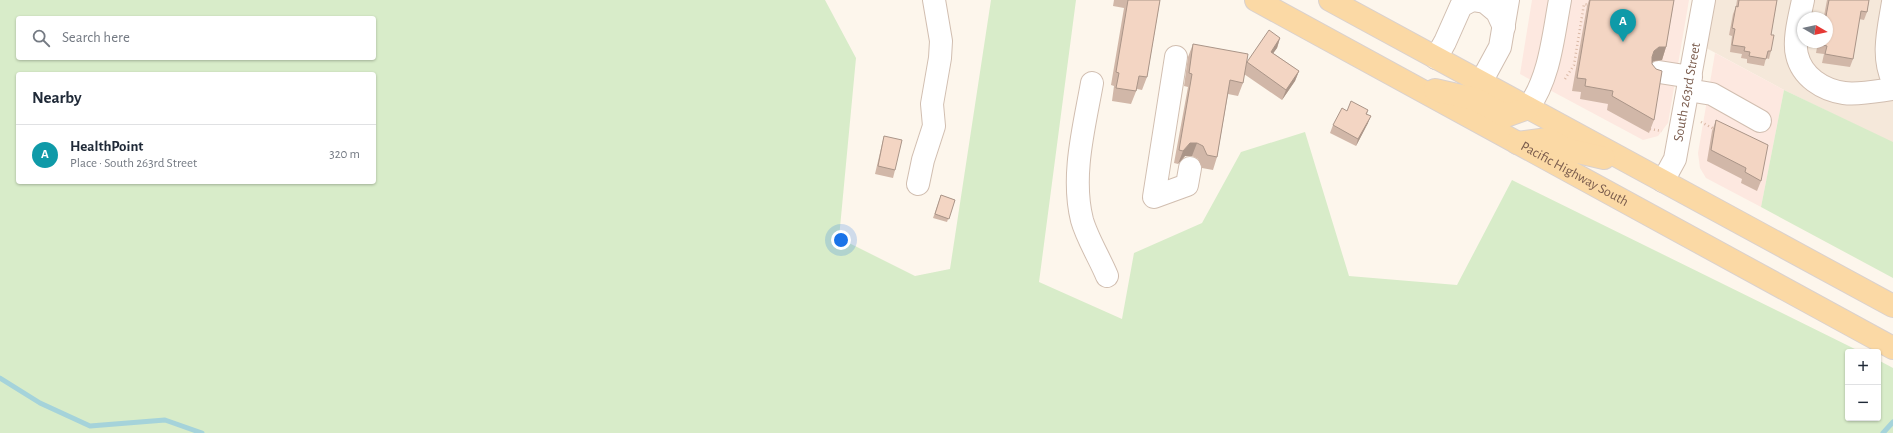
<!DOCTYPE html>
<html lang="en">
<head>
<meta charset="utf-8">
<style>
  :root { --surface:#fff; --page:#f6f6f7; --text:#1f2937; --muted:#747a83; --line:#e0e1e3; --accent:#2563eb }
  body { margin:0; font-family:"Alegreya Sans",sans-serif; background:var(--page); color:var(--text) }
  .controls { position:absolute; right:12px; bottom:12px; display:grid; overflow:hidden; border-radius:4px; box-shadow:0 1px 3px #0004 }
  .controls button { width:36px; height:36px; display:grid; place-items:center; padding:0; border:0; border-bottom:1px solid var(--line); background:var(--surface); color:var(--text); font:20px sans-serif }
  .compass { position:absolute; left:1797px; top:12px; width:36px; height:36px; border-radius:50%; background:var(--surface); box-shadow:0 1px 3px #0004; rotate:99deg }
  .you { position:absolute; left:841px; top:240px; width:14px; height:14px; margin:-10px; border:3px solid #fff; border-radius:50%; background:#1a73e8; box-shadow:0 0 0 6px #1a73e833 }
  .badge { display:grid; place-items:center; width:26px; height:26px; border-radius:50%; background:var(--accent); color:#fff; font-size:13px; font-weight:700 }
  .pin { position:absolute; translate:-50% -33px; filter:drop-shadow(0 1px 2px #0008) }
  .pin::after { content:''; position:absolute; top:21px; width:14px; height:12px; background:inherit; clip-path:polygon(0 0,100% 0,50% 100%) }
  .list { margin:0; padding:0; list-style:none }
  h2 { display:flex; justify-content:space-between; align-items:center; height:52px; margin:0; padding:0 16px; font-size:17px }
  h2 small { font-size:13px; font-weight:400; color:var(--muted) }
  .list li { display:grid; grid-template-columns:26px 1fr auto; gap:12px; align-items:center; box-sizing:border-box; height:60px; padding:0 16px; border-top:1px solid var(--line) }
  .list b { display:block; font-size:15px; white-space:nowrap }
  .list p { margin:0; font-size:13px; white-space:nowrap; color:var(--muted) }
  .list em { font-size:13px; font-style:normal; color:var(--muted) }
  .icon { flex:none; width:22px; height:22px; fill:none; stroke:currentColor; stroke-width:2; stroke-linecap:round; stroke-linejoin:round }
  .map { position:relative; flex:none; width:1893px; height:433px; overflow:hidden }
  .search { position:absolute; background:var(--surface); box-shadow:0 1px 3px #0004; left:16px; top:16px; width:360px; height:44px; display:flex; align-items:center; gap:10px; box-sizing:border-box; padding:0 14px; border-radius:4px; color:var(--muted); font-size:15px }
  .panel { position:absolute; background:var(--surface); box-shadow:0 1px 3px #0004; left:16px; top:72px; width:360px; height:112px; border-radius:4px }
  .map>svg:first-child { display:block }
  .residential { fill:#f5e8da; fill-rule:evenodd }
  .commercial { fill:#fde8e0 }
  .green { fill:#d8ecc9; fill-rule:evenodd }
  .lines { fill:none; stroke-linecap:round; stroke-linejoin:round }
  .stream { stroke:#a5d3da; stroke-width:5 }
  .minor-casing { stroke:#d1beb0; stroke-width:24 }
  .major-casing { stroke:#dad1cd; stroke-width:24 }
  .path { stroke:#d9b8a5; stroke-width:2.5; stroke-dasharray:1 3; stroke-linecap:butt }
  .minor { stroke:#fff; stroke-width:22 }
  .major { stroke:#fbd9a5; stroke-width:22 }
  .wall { fill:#d1b7a8 }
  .shaded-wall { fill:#aa9588 }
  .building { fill:#f3d5c3; stroke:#aa9588 }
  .labels { text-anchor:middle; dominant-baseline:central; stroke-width:3.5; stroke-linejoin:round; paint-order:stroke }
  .street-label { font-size:14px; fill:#7a5c4d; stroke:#fffaf3 }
</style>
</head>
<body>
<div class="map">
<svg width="1893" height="433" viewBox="0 0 1893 433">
  <rect width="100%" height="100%" fill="#fdf6ec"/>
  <!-- residential -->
  <path class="residential" d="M1704 0H1893V143L1784 90 1697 43ZM1803 18H1827V42H1803Z"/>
  <!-- commercial -->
  <path class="commercial" d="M1532 0H1689L1668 123 1658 136 1643 140 1520 74Z
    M1715 53 1784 90 1761 207 1706 178 1700 168 1698 153Z"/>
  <!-- green -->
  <path class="green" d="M0 0H825L856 58 839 238 915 276 950 269 991 0H1076L1039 282 1122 319 1134 253 1202 223 1241 152 1305 132 1349 276 1457 285 1512 180 1861 352H1848V418H1878V360L1893 368V433H0ZM18 18H374V58H18ZM18 74H374V182H18Z
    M1784 90 1893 142V278L1761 207Z"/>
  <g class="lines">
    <!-- stream -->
    <path class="stream" d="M0 378 40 403 90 426 165 420 202 433
      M1883 433 1893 422"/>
    <defs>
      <g id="minor">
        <path d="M1803 0C1800 15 1793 40 1797 55 1802 77 1823 90 1844 93 1859 95 1878 91 1893 89"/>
        <path d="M1893 2C1889 28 1881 56 1893 81"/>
        <path d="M1176 57 1154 197 1187 185 1190 168"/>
        <path d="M1436 58 1445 42 1461 6 1472 0 1485 2 1497 12 1504 27"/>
        <path d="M1659 72 1691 77"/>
        <path d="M1481 82 1500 47 1508 0"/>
        <path d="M1092 83C1084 128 1071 176 1082 220 1087 238 1100 259 1107 276"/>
        <path d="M1688 90 1712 94 1760 121"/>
        <path d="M1528 108C1550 77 1553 37 1560 0"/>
        <path id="s1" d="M1663 181 1675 159 1704 0"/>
        <path d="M918 184 923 160 934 126 932 104 940 58 941 41 934 0"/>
      </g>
      <g id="major">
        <path id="s2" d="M1256 0 1893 348"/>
        <path d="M1330 0 1893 306"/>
        <path d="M1435 90 1475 99 1506 116 1528 108"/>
        <path d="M1517 143 1548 139 1565 149 1604 158"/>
      </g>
    </defs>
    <!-- minor casing -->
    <use href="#minor" class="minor-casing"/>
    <!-- major casing -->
    <use href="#major" class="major-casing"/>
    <!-- path -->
    <path class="path" d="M1565 79 1574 65 1584 4 1589 5
      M1701 122 1716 130
      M1650 129 1662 131"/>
    <!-- minor -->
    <use href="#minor" class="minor"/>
    <!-- major -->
    <use href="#major" class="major"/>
  </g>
  <!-- wall -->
  <path class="wall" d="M1114 0H1160L1147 77 1142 90 1137 89 1131 104 1112 101 1114 86 1111 85 1124 8 1113 6Z
    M1589 0H1674L1666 47 1662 60 1654 61 1652 62 1654 120 1649 133 1607 110 1608 104 1580 99 1581 92 1572 91 1587 6Z
    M1737 0H1777L1771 35V51L1769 59 1766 58 1764 66 1747 63V59L1741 58 1742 54 1730 52 1732 36 1729 35 1733 14 1736 7Z
    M1827 0H1869L1867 12 1864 20 1859 19 1853 59 1850 67 1822 63 1824 54 1816 53 1818 42H1827V18H1823L1824 16Z
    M1280 38 1277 48 1273 53 1299 71 1295 81 1282 100 1244 74 1243 83 1238 96 1228 94 1217 157 1213 170 1202 168 1198 159 1192 156H1185L1178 164 1174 163 1188 87 1184 86 1188 57 1193 44 1246 63Z
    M1368 110 1367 114 1368 123 1356 146 1330 133 1333 125 1347 111Z
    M1716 120 1761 181 1757 191 1741 183 1742 179 1707 161 1712 131Z
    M884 136 895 170 893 178 875 174 882 144Z
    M941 195 955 200 947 222 933 218Z"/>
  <!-- shaded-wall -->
  <path class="shaded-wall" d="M1280 38 1277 48 1267 62 1271 52Z
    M1659 47H1666L1662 60 1654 61 1650 64 1652 57 1654 51Z
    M1299 71 1295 81 1282 100 1286 90Z
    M1371 116 1368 123 1356 146 1358 139Z
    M1190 143H1197L1192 156H1185L1178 164 1183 151Z"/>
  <!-- building -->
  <path class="building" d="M1128 0H1160L1147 77 1139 76 1136 91 1116 88 1119 73 1116 72Z
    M1590 0H1674L1666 47H1659L1654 51 1652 57V64L1656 69 1662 71 1654 120 1612 96 1613 91 1585 86 1586 79 1577 78Z
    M1739 0H1777L1771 35H1774L1771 51H1768L1766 59 1749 56 1750 52 1744 51 1745 47 1732 45 1735 29 1732 28 1736 6 1738 7Z
    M1829 0H1869L1867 12 1861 11 1853 59 1825 54 1827 46 1819 44V42H1827V18H1823L1824 16H1826Z
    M1269 30 1280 38 1271 52 1299 71 1286 90 1247 62Z
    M1193 44 1248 54 1243 83 1230 80 1217 157 1207 155 1203 146 1197 143H1190L1183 151 1179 150 1192 74 1189 73Z
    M1351 101 1368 110 1366 114 1371 116 1358 139 1333 125 1342 108 1347 111Z
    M1716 120 1768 145 1761 181 1745 172 1746 168 1711 150Z
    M884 136 902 140 895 170 878 166Z
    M941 195 955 200 949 219 935 214Z"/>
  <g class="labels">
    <!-- street labels -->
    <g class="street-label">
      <text stroke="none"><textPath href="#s1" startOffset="93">South 263rd Street</textPath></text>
      <text stroke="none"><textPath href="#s2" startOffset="363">Pacific Highway South</textPath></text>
    </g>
  </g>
</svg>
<div class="controls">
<button>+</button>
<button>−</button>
</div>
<svg class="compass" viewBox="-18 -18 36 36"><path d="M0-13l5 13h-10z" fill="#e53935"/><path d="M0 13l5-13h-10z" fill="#747a83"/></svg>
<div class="you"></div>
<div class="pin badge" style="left:1623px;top:42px;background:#0f9aa8">A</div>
<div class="search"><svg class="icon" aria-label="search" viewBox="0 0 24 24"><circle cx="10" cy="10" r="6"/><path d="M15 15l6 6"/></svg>Search here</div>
<section class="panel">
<h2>Nearby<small></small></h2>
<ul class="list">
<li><span class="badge" style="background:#0f9aa8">A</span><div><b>HealthPoint</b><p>Place · South 263rd Street</p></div><em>320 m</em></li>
</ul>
</section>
</div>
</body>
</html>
